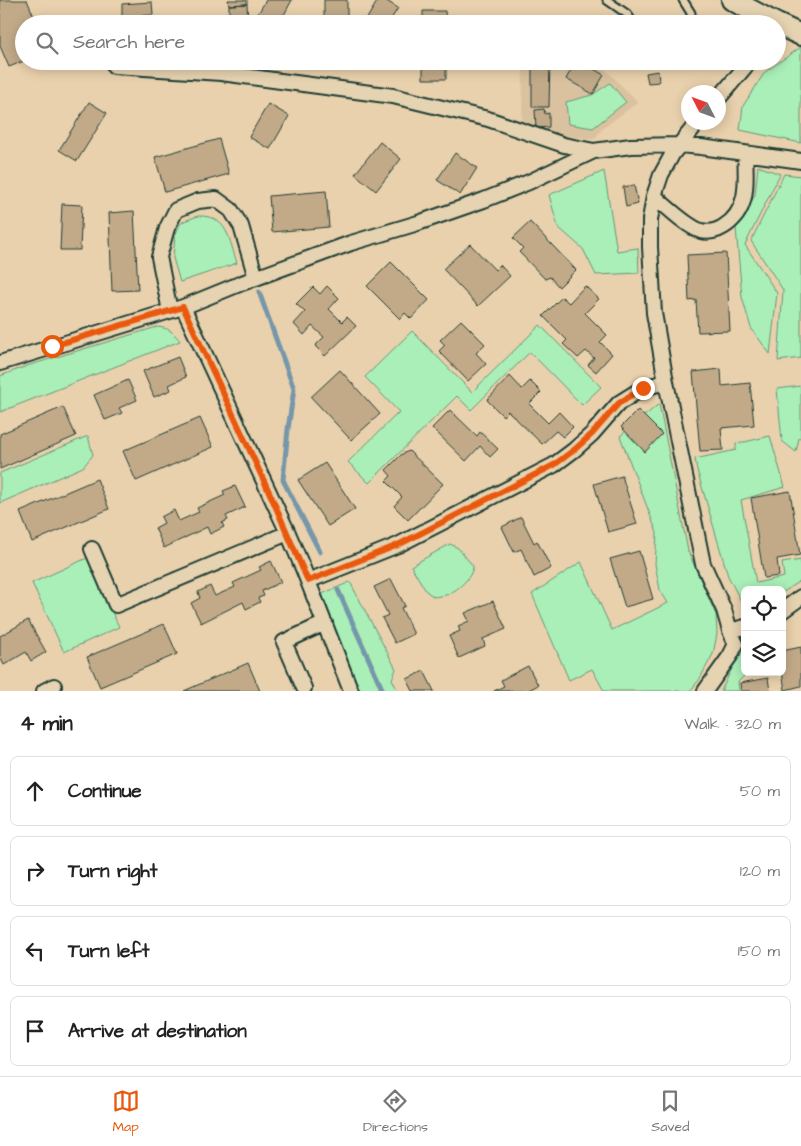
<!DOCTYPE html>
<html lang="en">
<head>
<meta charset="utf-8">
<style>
  :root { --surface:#fff; --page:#f6f6f6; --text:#222; --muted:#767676; --line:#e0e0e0; --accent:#ea580c }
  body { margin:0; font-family:"Architects Daughter",sans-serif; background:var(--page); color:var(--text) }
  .controls { position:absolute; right:15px; bottom:15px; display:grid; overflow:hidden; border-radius:8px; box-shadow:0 2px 12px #0003 }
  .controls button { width:45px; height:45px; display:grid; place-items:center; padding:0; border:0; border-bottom:1px solid var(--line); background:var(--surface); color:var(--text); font:25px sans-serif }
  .compass { position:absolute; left:681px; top:85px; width:45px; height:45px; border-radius:50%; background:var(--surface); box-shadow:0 2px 12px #0003; rotate:312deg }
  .stop { position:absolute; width:15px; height:15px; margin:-11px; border:4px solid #ea580c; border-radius:50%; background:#fff }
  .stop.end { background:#ea580c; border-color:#fff; box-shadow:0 1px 5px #0008 }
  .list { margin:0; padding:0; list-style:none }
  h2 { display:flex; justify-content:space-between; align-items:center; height:65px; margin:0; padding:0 20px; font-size:21px }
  h2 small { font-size:16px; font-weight:400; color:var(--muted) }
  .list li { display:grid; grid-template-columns:32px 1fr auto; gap:15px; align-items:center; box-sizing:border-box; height:70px; margin:0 10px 10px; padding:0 10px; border:1px solid var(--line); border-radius:8px }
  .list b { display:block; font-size:19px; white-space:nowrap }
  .list em { font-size:16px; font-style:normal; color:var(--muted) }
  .icon { flex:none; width:28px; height:28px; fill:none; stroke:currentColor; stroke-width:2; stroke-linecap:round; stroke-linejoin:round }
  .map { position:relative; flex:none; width:801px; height:691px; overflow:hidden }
  .search { position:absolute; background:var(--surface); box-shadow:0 2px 12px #0003; left:15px; right:15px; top:15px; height:55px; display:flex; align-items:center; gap:12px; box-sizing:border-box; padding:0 18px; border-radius:28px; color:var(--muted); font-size:19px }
  .sheet { height:385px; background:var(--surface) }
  nav { display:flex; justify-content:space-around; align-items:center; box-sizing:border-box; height:70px; border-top:1px solid var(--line); background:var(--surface); font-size:14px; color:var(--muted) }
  nav a { display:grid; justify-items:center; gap:2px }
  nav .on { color:var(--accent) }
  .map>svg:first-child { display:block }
  .built { fill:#dac2a0 }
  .green { fill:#aaeeb8; stroke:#649676 }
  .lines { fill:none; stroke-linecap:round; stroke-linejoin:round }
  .stream { stroke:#7597a9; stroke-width:5 }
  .building { fill:#c2aa89; stroke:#1f3d34 }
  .lane-casing { stroke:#1f3d34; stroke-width:11 }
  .street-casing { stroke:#1f3d34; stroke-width:18 }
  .secondary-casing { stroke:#1f3d34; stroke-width:24 }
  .lane { stroke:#e6d3b1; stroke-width:7 }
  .street { stroke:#e6d3b1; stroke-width:14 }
  .secondary { stroke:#e6d3b1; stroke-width:20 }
  .route { stroke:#ea580c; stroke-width:6 }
</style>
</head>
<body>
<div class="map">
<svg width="801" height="691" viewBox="0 0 801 691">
  <rect width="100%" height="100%" fill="#ead1ad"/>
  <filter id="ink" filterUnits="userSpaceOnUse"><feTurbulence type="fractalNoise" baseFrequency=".02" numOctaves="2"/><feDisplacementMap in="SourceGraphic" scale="10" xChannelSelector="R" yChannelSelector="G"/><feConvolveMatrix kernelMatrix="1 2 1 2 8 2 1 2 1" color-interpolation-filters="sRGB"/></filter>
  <g filter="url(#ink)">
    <!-- built -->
    <path class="built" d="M523 61H597L638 102 602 129 595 139 551 135 522 126Z"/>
    <!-- green -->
    <path class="green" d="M801 47V143L740 130 743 106 765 72Z
      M610 83 626 102 593 128 568 124 566 102 592 95Z
      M758 166 780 174 745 245 777 293 770 354 751 328 742 297 736 228 755 195Z
      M604 171 617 251 638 248 639 273 596 275 583 249 558 227 549 195Z
      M784 174 801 176V358L778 361 783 290 751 241Z
      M198 216C228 215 229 240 237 263L180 282 173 258 175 236 180 224 184 221Z
      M540 325 601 387 582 405 530 352 471 410 457 396 369 483 348 462 399 412 365 377 412 331 472 392Z
      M157 327C169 328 172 331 180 341L0 412V376L30 365Z
      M801 386V438H799L796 452 782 441 777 389Z
      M659 404 688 551 716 615 717 634 713 654 699 680 690 691H604L592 669 569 680 532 594 581 562 612 630 668 603 660 590 655 564 657 533 620 436Z
      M88 436 93 455 83 467 0 503V473Z
      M770 436 785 487 741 500 756 583 784 577 782 563 801 560V580L782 593V590H745V609L728 576 697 470 695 459 736 450V444Z
      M450 544 458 548 473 566C472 578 458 590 446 595 443 596 438 596 434 597L426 591 411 566Z
      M87 558 119 627 64 652 32 583Z
      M350 582 396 669 392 679 398 691H360L322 594Z
      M745 645V672H748L738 682 739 691H721L743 646Z"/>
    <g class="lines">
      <!-- stream -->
      <path class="stream" d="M259 292 294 389 288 429 283 480 320 552
        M338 590 383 691"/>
    </g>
    <!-- building -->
    <path class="building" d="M0 0H27L37 24H24V49L20 50 24 61 9 67 0 46Z
      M228 0H247V4L229 5Z
      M266 0H292L279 24H263L255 19Z
      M324 0H347V24H324Z
      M378 0H385L398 8 388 24H372L366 20Z
      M152 2 153 15 122 17V4Z
      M247 4 248 24H229V5Z
      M423 11H445L446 24H423Z
      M485 17 496 24H480Z
      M423 61H446V79H423Z
      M532 61H550L549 107H532Z
      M576 61H580L604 75 593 94 566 79Z
      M658 71 659 82 648 83 646 73Z
      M89 102 107 113 77 161 59 150Z
      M268 104 289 116 270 149 249 137Z
      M544 109 545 114 549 113V127L536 128 535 110Z
      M219 139 229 174 165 192 155 157Z
      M380 142 401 159 376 191 355 174Z
      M455 153 477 168 460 195 437 180Z
      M634 185 638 204 626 207 623 187Z
      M326 191 329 227 272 232 269 196Z
      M62 204 82 205 80 250H60Z
      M134 211 138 290 112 291 109 213Z
      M530 222 576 270 559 287 550 277 545 279 519 252 523 248 513 238Z
      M470 244 495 270 500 265 510 276 478 306 443 269Z
      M726 253 730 331 698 332 696 300 689 301 687 255Z
      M391 262 429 300 411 319 405 313 400 319 367 286Z
      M327 286 339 298 329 309 342 322 347 317 356 326 325 356 315 346 324 337 312 326 304 335 294 324 305 312 296 304 313 287 320 294Z
      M585 286 599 299 585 313 607 335 600 342 612 354 596 372 588 365 594 358 586 351 578 358 563 344 567 340 543 316 562 297 569 303Z
      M461 320 485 344 476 353 486 364 468 381 439 351 445 345 440 340Z
      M178 357 186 377 169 385 171 390 154 397 143 371Z
      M721 369 722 386 750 383 754 425 721 428 723 450 700 451 693 372Z
      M340 370 380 414 351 440 311 397Z
      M510 376 522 389 530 381 541 392 529 404 548 423 559 412 573 427 563 437 556 431 542 444 508 411 503 416 487 400Z
      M128 380 137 400 119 408 122 413 105 420 94 395Z
      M63 407 76 436 0 469V434Z
      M450 410 477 436 480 432 498 449 490 457 480 446 466 461 432 428Z
      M638 410 662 434 645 452 621 427Z
      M200 418 213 447 136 481 123 451Z
      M409 451 443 484 408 520 394 506 402 497 386 481 391 476 386 470 402 454Z
      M325 463 355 509 328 526 298 480Z
      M622 476 637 524 608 532 594 484Z
      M97 479 109 509 32 542 20 512Z
      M235 486 245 507 226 516 228 520 222 523 224 527 210 534 207 527 164 548 155 528 164 523 161 517 174 510 179 521 199 512 197 508 225 495 223 491Z
      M790 491 800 555 777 559 779 576 764 578 751 498Z
      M521 517 534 543 537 541 551 568 534 577 521 549 514 552 502 527Z
      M639 551 653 599 625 607 610 559Z
      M271 561 281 582 262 591 264 596 258 598 260 602 246 609 243 602 201 623 191 603 200 598 198 592 210 586 215 596 235 587 233 583 261 570 259 567Z
      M391 579 405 606 401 608 414 634 395 643 382 618 388 615 374 587Z
      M493 601 506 629 483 639 485 646 459 658 449 636 460 631 458 626 469 621 465 613Z
      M28 620 46 652 31 661 26 652 4 665 0 657V636Z
      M164 624 177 654 100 687 87 657Z
      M801 647V686L785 690 782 672V651Z
      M248 663 260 691H184Z
      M528 666 538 685 527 691H494L504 686 501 680Z
      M424 671 434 691H413L407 679Z
      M768 678 770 691H741L740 683Z"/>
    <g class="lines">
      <defs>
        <path id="lane" d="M607 0 627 14 634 24
          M683 0 691 13V24"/>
        <path id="street" d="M114 66 221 73 393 96 488 119 564 145 594 151
          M718 99 750 61
          M698 122 673 153 661 175 654 196 650 220V247L654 313 666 382 703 564 724 610 730 631 736 644 730 656 705 691
          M654 196C666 206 686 226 701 231 708 233 717 231 723 227 750 211 746 180 745 153
          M183 307 288 533 304 571 351 691
          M170 311 159 257 167 228 176 210 198 201 216 199 231 210 241 226 256 278
          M0 363 183 307 242 283 351 243 418 223 484 200 529 182 594 151 631 146 680 145 701 147 801 161
          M92 549 116 605 288 533
          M308 581 398 545 554 465 574 450 592 434 619 403 643 388 666 382
          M782 611 801 597
          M730 631 745 627
          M304 688 284 642 325 623
          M44 691 54 686"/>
        <path id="secondary" d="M732 0 777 24
          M777 24 801 35"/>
      </defs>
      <!-- lane casing -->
      <use href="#lane" class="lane-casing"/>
      <!-- street casing -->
      <use href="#street" class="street-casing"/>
      <!-- secondary casing -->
      <use href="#secondary" class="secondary-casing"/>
      <!-- lane -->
      <use href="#lane" class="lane"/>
      <!-- street -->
      <use href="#street" class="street"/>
      <!-- secondary -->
      <use href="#secondary" class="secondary"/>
    </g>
  </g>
  <g class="lines" filter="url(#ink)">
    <!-- route -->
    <path class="route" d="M52 346 183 307 271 496 308 581 398 545 554 465 574 450 592 434 619 403 643 388"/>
  </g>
</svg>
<div class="controls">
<button><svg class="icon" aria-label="locate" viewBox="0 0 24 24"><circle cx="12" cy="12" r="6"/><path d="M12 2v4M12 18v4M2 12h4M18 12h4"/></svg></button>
<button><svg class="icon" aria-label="layers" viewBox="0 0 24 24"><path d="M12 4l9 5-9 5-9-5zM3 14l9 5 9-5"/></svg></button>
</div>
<svg class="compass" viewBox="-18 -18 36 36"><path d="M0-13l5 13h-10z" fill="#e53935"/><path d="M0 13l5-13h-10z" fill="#767676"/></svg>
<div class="stop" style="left:52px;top:346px"></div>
<div class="stop end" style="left:643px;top:388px"></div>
<div class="search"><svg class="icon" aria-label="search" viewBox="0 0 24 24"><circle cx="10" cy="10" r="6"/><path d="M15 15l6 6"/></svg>Search here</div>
</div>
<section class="sheet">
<h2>4 min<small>Walk · 320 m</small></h2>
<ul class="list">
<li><svg class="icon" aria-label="ahead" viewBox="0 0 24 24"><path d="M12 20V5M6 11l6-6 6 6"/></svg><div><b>Continue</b></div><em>50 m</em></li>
<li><svg class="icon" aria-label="right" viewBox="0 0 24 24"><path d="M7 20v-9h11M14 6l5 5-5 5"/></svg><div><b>Turn right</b></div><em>120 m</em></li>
<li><svg class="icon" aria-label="left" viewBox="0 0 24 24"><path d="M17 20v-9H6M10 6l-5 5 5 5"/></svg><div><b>Turn left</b></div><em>150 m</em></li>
<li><svg class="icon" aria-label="arrive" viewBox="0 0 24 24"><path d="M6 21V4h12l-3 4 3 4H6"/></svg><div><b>Arrive at destination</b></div></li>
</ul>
</section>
<nav>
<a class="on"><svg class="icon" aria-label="map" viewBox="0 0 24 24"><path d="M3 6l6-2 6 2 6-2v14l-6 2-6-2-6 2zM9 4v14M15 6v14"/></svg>Map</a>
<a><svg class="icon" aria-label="directions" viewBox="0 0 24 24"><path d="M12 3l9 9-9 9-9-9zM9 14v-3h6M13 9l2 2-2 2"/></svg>Directions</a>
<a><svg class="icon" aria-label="saved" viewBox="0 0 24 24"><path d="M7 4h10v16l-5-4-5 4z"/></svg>Saved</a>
</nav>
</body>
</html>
